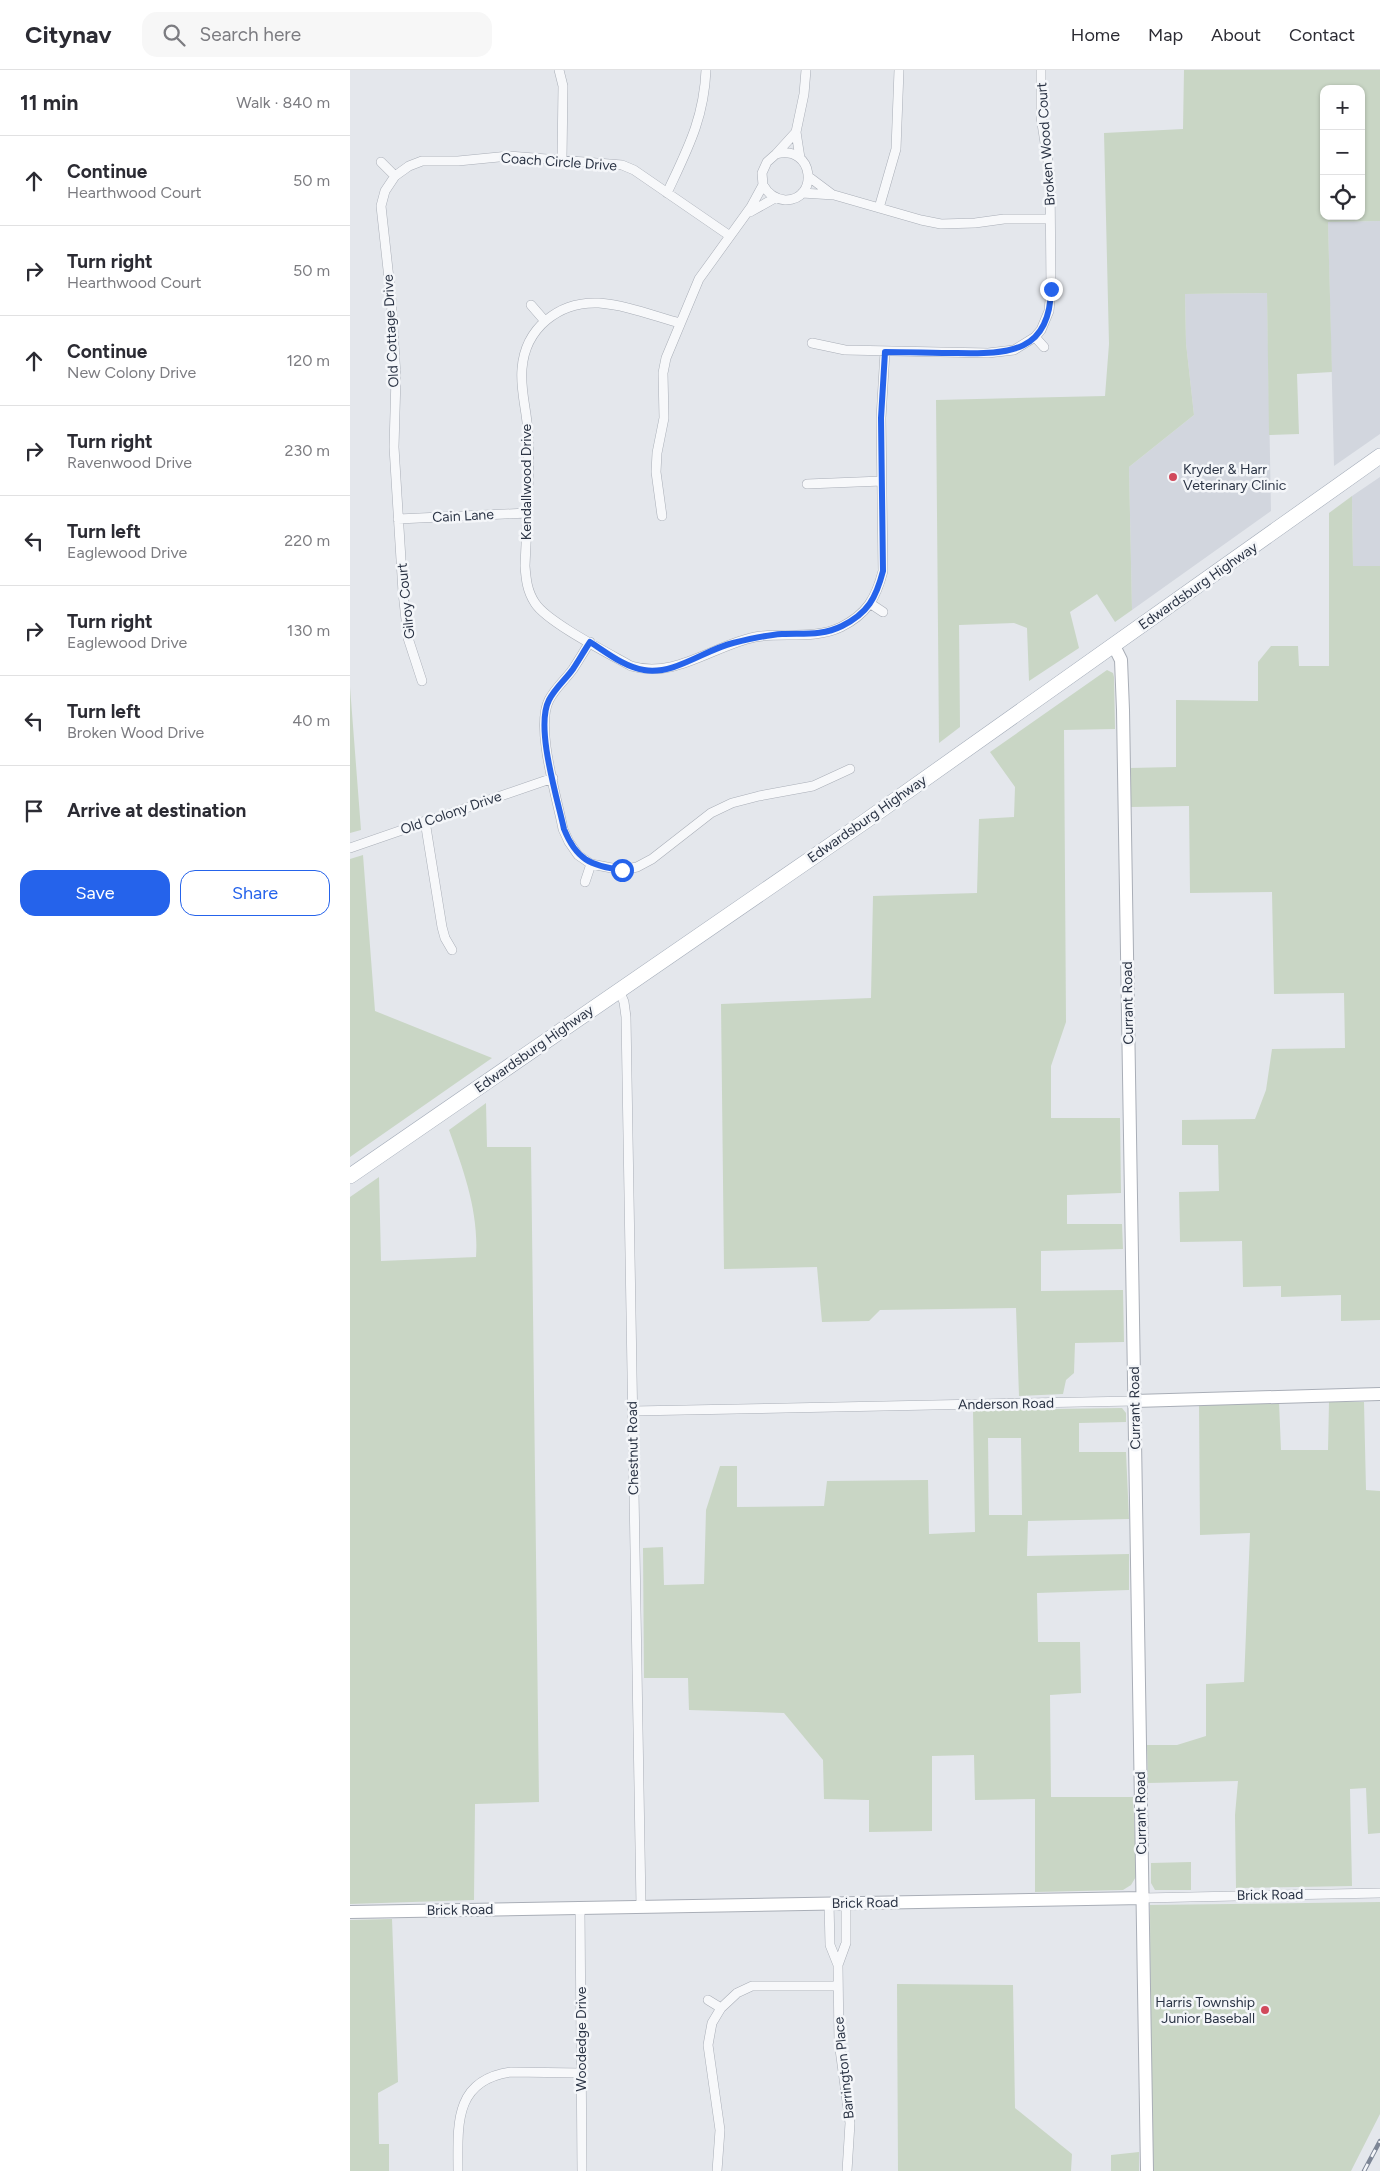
<!DOCTYPE html>
<html lang="en">
<head>
<meta charset="utf-8">
<style>
  :root { --surface:#fff; --page:#f7f7f7; --text:#2b2b33; --muted:#7c7c81; --line:#e1e1e2; --accent:#2563eb }
  body { margin:0; font-family:Figtree,sans-serif; background:var(--page); color:var(--text) }
  .controls { position:absolute; right:15px; top:15px; display:grid; overflow:hidden; border-radius:10px; box-shadow:0 1px 4px #0004 }
  .controls button { width:45px; height:45px; display:grid; place-items:center; padding:0; border:0; border-bottom:1px solid var(--line); background:var(--surface); color:var(--text); font:25px sans-serif }
  .stop { position:absolute; width:15px; height:15px; margin:-11px; border:4px solid #2563eb; border-radius:50%; background:#fff }
  .stop.end { background:#2563eb; border-color:#fff; box-shadow:0 1px 5px #0008 }
  .list { margin:0; padding:0; list-style:none }
  h2 { display:flex; justify-content:space-between; align-items:center; height:65px; margin:0; padding:0 20px; font-size:21px }
  h2 small { font-size:16px; font-weight:400; color:var(--muted) }
  .list li { display:grid; grid-template-columns:32px 1fr auto; gap:15px; align-items:center; box-sizing:border-box; height:90px; padding:0 20px; border-top:1px solid var(--line) }
  .list b { display:block; font-size:19px; white-space:nowrap }
  .list p { margin:0; font-size:16px; white-space:nowrap; color:var(--muted) }
  .list em { font-size:16px; font-style:normal; color:var(--muted) }
  .actions { display:flex; gap:10px; padding:15px 20px }
  .actions a { flex:1; padding:11px 0; border:1px solid var(--accent); border-radius:15px; text-align:center; font-size:18px; color:var(--accent) }
  .actions .main { background:var(--accent); color:#fff }
  .icon { flex:none; width:28px; height:28px; fill:none; stroke:currentColor; stroke-width:2; stroke-linecap:round; stroke-linejoin:round }
  .map { position:relative; flex:none; width:1030px; height:2101px; overflow:hidden }
  header { display:flex; align-items:center; gap:30px; box-sizing:border-box; height:70px; padding:0 25px; background:var(--surface); border-bottom:1px solid var(--line) }
  header strong { font-size:24px }
  nav { display:flex; gap:28px; margin-inline-start:auto; font-size:18px }
  .search { width:350px; height:45px; background:var(--page); display:flex; align-items:center; gap:12px; box-sizing:border-box; padding:0 18px; border-radius:15px; color:var(--muted); font-size:19px }
  main { display:flex }
  aside { flex:1; background:var(--surface) }
  .map>svg:first-child { display:block }
  .built { fill:#d2d6de }
  .green { fill:#c9d6c5; fill-rule:evenodd }
  .lines { fill:none; stroke-linecap:round; stroke-linejoin:round }
  .street-casing { stroke:#a9aeb7; stroke-width:10 }
  .secondary-casing { stroke:#a9aeb7; stroke-width:14 }
  .primary-casing { stroke:#a3abb8; stroke-width:16 }
  .street { stroke:#f7f8fa; stroke-width:9 }
  .secondary { stroke:#fff; stroke-width:12 }
  .primary { stroke:#fff; stroke-width:15 }
  .rail-casing { stroke:#7d8696; stroke-width:4.5 }
  .rail { stroke:#f4f6f9; stroke-width:2.5; stroke-dasharray:8; stroke-linecap:butt }
  .route { stroke:#2563eb; stroke-width:6 }
  .poi-dot { fill:#d1495b; stroke:#f4f6f9; stroke-width:2 }
  .labels { text-anchor:middle; dominant-baseline:central; stroke-width:5; stroke-linejoin:round; paint-order:stroke }
  .street-label { font-size:14px; fill:#2b3445; stroke:#f4f6f9 }
  .poi-label { font-size:14px; fill:#2b3445; stroke:#f4f6f9; text-anchor:start }
</style>
</head>
<body>
<header>
<strong>Citynav</strong>
<div class="search"><svg class="icon" aria-label="search" viewBox="0 0 24 24"><circle cx="10" cy="10" r="6"/><path d="M15 15l6 6"/></svg>Search here</div>
<nav><a>Home</a><a>Map</a><a>About</a><a>Contact</a></nav>
</header>
<main>
<aside>
<h2>11 min<small>Walk · 840 m</small></h2>
<ul class="list">
<li><svg class="icon" aria-label="ahead" viewBox="0 0 24 24"><path d="M12 20V5M6 11l6-6 6 6"/></svg><div><b>Continue</b><p>Hearthwood Court</p></div><em>50 m</em></li>
<li><svg class="icon" aria-label="right" viewBox="0 0 24 24"><path d="M7 20v-9h11M14 6l5 5-5 5"/></svg><div><b>Turn right</b><p>Hearthwood Court</p></div><em>50 m</em></li>
<li><svg class="icon" aria-label="ahead" viewBox="0 0 24 24"><path d="M12 20V5M6 11l6-6 6 6"/></svg><div><b>Continue</b><p>New Colony Drive</p></div><em>120 m</em></li>
<li><svg class="icon" aria-label="right" viewBox="0 0 24 24"><path d="M7 20v-9h11M14 6l5 5-5 5"/></svg><div><b>Turn right</b><p>Ravenwood Drive</p></div><em>230 m</em></li>
<li><svg class="icon" aria-label="left" viewBox="0 0 24 24"><path d="M17 20v-9H6M10 6l-5 5 5 5"/></svg><div><b>Turn left</b><p>Eaglewood Drive</p></div><em>220 m</em></li>
<li><svg class="icon" aria-label="right" viewBox="0 0 24 24"><path d="M7 20v-9h11M14 6l5 5-5 5"/></svg><div><b>Turn right</b><p>Eaglewood Drive</p></div><em>130 m</em></li>
<li><svg class="icon" aria-label="left" viewBox="0 0 24 24"><path d="M17 20v-9H6M10 6l-5 5 5 5"/></svg><div><b>Turn left</b><p>Broken Wood Drive</p></div><em>40 m</em></li>
<li><svg class="icon" aria-label="arrive" viewBox="0 0 24 24"><path d="M6 21V4h12l-3 4 3 4H6"/></svg><div><b>Arrive at destination</b></div></li>
</ul>
<div class="actions"><a class="main">Save</a><a>Share</a></div>
</aside>
<div class="map">
<svg width="1030" height="2101" viewBox="0 0 1030 2101">
  <rect width="100%" height="100%" fill="#e4e7ec"/>
  <!-- built -->
  <path class="built" d="M1030 151V364L984 396 978 152Z
    M917 223 921 441 782 540 779 397 844 345 836 273 835 224Z
    M1030 407V496H1003L1002 426Z"/>
  <!-- green -->
  <path class="green" d="M834 0H1030V151L978 152 982 302 947 304 949 364 919 365 917 223 835 224 836 273 844 345 779 397 782 540 765 552 747 524 720 542 729 578 679 611 677 558 664 553 609 555 610 657 589 673 586 330 755 326 759 274 754 63 833 59ZM974 19H1011V146H974Z
    M1002 426 1003 496H1030V1250L991 1251V1225L931 1227V1216L893 1217 892 1171 830 1172 829 1122 869 1121 868 1075H832V1050L905 1049 916 1020 922 979 995 978 994 923 924 924 922 822 840 823 839 736 781 737 780 698 826 697V630L908 631V592L921 576H948L949 596H979V443Z
    M757 600 763 603 764 607 765 659 714 660 716 952 701 996V1048H770L771 1123 717 1125V1154H772L773 1179 691 1181V1221L773 1220 774 1272 725 1273 724 1303 716 1310 713 1324 669 1326 666 1238 530 1240 519 1251 472 1252 467 1197 374 1199 371 934 521 928 523 826 627 823 629 749 664 747 665 717 640 682Z
    M0 617 11 760 0 763Z
    M13 785 25 941 142 988 0 1087V789Z
    M136 1033 137 1077H181L189 1732 125 1734 124 1830 0 1834V1127L29 1107 31 1191 126 1187C129 1143 114 1101 99 1060Z
    M929 1332 931 1380H978L979 1332H1014L1016 1420 1030 1421V1763L1018 1764 1016 1718 1000 1719 1002 1816 886 1818 885 1745 888 1711 798 1713 797 1675H827L856 1666V1614L894 1612 900 1463 850 1465 849 1335Z
    M772 1338 776 1343V1352L729 1353V1382H776L779 1449 678 1451 677 1486 779 1484V1520L687 1523 688 1572H730L731 1623 700 1625 701 1727H783L787 1805 781 1815 773 1820 685 1822V1729L625 1730 624 1685 582 1686V1761L519 1762V1730L474 1729 473 1690 434 1643 339 1640 338 1608H294L293 1478 313 1477 314 1515 354 1514 356 1440 370 1396H387V1437L474 1436 477 1411 578 1410 579 1464 625 1462 623 1340ZM638 1368H671L672 1445H639Z
    M841 1792V1820H805L801 1813V1793Z
    M1030 1832V2044L1001 2101H801L800 1835Z
    M42 1849 48 2012 28 2023 29 2074H39V2101H0V1850Z
    M547 1914 663 1915 665 2038 722 2084 721 2101H548Z
    M789 2082V2101H761V2085Z"/>
  <g class="lines">
    <defs>
      <path id="street" d="M209 0 213 16 212 89
        M450 88 446 62 454 24 456 0
        M31 92 45 106
        M459 107 483 125
        M413 115C418 124 425 129 435 130 469 131 465 74 426 84
        M317 123C337 80 354 49 356 0
        M452 123 484 125 571 150 591 154 625 153 654 149H700
        M529 138 546 79 549 0
        M400 142 425 128
        M181 235 194 250
        M330 253C304 246 276 235 249 233 209 231 175 258 172 299 170 320 177 341 178 363 180 407 177 451 175 496 176 509 177 521 185 533 197 552 258 583 281 596 325 609 362 576 405 567 433 562 464 570 491 557 517 544 526 528 533 501L531 348 535 282
        M685 267 694 277
        M462 273 495 280 638 283 664 280 685 267 691 260 699 241 701 219 700 105 691 47V0
        M457 414 532 411
        M312 446 306 402 307 383 314 348 313 303 316 288 349 209 401 137 413 115 412 103 417 92 426 84 446 62
        M48 449 177 443
        M521 534 533 542
        M240 572C234 581 229 590 223 599 216 609 205 618 199 630 185 657 207 727 213 759L219 772 228 785 241 794 272 800 287 797 302 789 361 743 382 733 409 726 463 716 500 699
        M72 611 58 568 53 522 44 377 46 307 41 227 31 136 35 121 45 106 59 96 72 91H108L159 86 272 95 284 100 380 166
        M75 751 92 857 95 868 102 880
        M0 778 203 708
        M235 812 241 794
        M269 920 274 932 276 947 291 1836
        M283 1341 785 1331
        M793 1828 1030 1823
        M479 1833 480 1875 488 1895 489 1972 500 2053 497 2101
        M230 1838 232 2101
        M488 1895 496 1873V1833
        M358 1930 371 1938
        M108 2101C108 2056 103 2010 161 2002L231 2003
        M367 2101 370 2060 358 1975 362 1953 371 1938 387 1923 402 1916H487"/>
      <path id="secondary" d="M764 576 771 590 773 640 797 2101
        M785 1331 1030 1324
        M0 1842 793 1828"/>
      <path id="primary" d="M0 1106 517 750 1030 386"/>
    </defs>
    <!-- street casing -->
    <use href="#street" class="street-casing"/>
    <!-- secondary casing -->
    <use href="#secondary" class="secondary-casing"/>
    <!-- primary casing -->
    <use href="#primary" class="primary-casing"/>
    <!-- street -->
    <use href="#street" class="street"/>
    <!-- secondary -->
    <use href="#secondary" class="secondary"/>
    <!-- primary -->
    <use href="#primary" class="primary"/>
    <defs>
      <path id="rail" d="M1014 2101 1030 2071"/>
    </defs>
    <!-- rail casing -->
    <use href="#rail" class="rail-casing"/>
    <!-- rail -->
    <use href="#rail" class="rail"/>
  </g>
  <g class="lines">
    <!-- route -->
    <path class="route" d="M272 800C240 796 226 789 214 759 207 727 185 657 199 630 205 618 216 609 223 599 229 590 234 581 240 572 256 582 274 597 294 600 325 605 354 580 383 573 399 569 416 565 432 564 453 563 472 566 492 556 518 543 526 528 533 501L531 348 535 282C559 282 583 283 607 283 659 284 700 283 701 219"/>
  </g>
  <!-- markers -->
  <g class="poi-dot">
    <circle cx="823" cy="407" r="5"/>
    <circle cx="915" cy="1940" r="5"/>
  </g>
  <g class="labels">
    <!-- street labels -->
    <g class="street-label">
      <text transform="translate(696 74) rotate(-94)">Broken Wood Court</text>
      <text transform="translate(209 92) rotate(4)">Coach Circle Drive</text>
      <text transform="translate(41 261) rotate(-93)">Old Cottage Drive</text>
      <text transform="translate(176 412) rotate(-90)">Kendallwood Drive</text>
      <text transform="translate(113 446) rotate(-3)">Cain Lane</text>
      <text transform="translate(848 516) rotate(-35)">Edwardsburg Highway</text>
      <text transform="translate(56 531) rotate(-96)">Gilroy Court</text>
      <text transform="translate(101 743) rotate(-19)">Old Colony Drive</text>
      <text transform="translate(517 749) rotate(-35)">Edwardsburg Highway</text>
      <text transform="translate(778 933) rotate(-91)">Currant Road</text>
      <text transform="translate(184 979) rotate(-35)">Edwardsburg Highway</text>
      <text transform="translate(656 1334) rotate(-1)">Anderson Road</text>
      <text transform="translate(785 1338) rotate(-91)">Currant Road</text>
      <text transform="translate(283 1378) rotate(-91)">Chestnut Road</text>
      <text transform="translate(791 1743) rotate(-91)">Currant Road</text>
      <text transform="translate(920 1825) rotate(-1)">Brick Road</text>
      <text transform="translate(515 1833) rotate(-1)">Brick Road</text>
      <text transform="translate(110 1840) rotate(-1)">Brick Road</text>
      <text transform="translate(231 1969) rotate(-90)">Woodedge Drive</text>
      <text transform="translate(494 1998) rotate(-96)">Barrington Place</text>
    </g>
    <!-- poi labels -->
    <g class="poi-label">
      <text x="833" y="399">Kryder &amp; Harr<tspan x="833" dy="16">Veterinary Clinic</tspan></text>
      <text x="905" y="1932" text-anchor="end">Harris Township<tspan x="905" dy="16">Junior Baseball</tspan></text>
    </g>
  </g>
</svg>
<div class="controls">
<button>+</button>
<button>−</button>
<button><svg class="icon" aria-label="locate" viewBox="0 0 24 24"><circle cx="12" cy="12" r="6"/><path d="M12 2v4M12 18v4M2 12h4M18 12h4"/></svg></button>
</div>
<div class="stop" style="left:272px;top:800px"></div>
<div class="stop end" style="left:701px;top:219px"></div>
</div>
</main>
</body>
</html>
